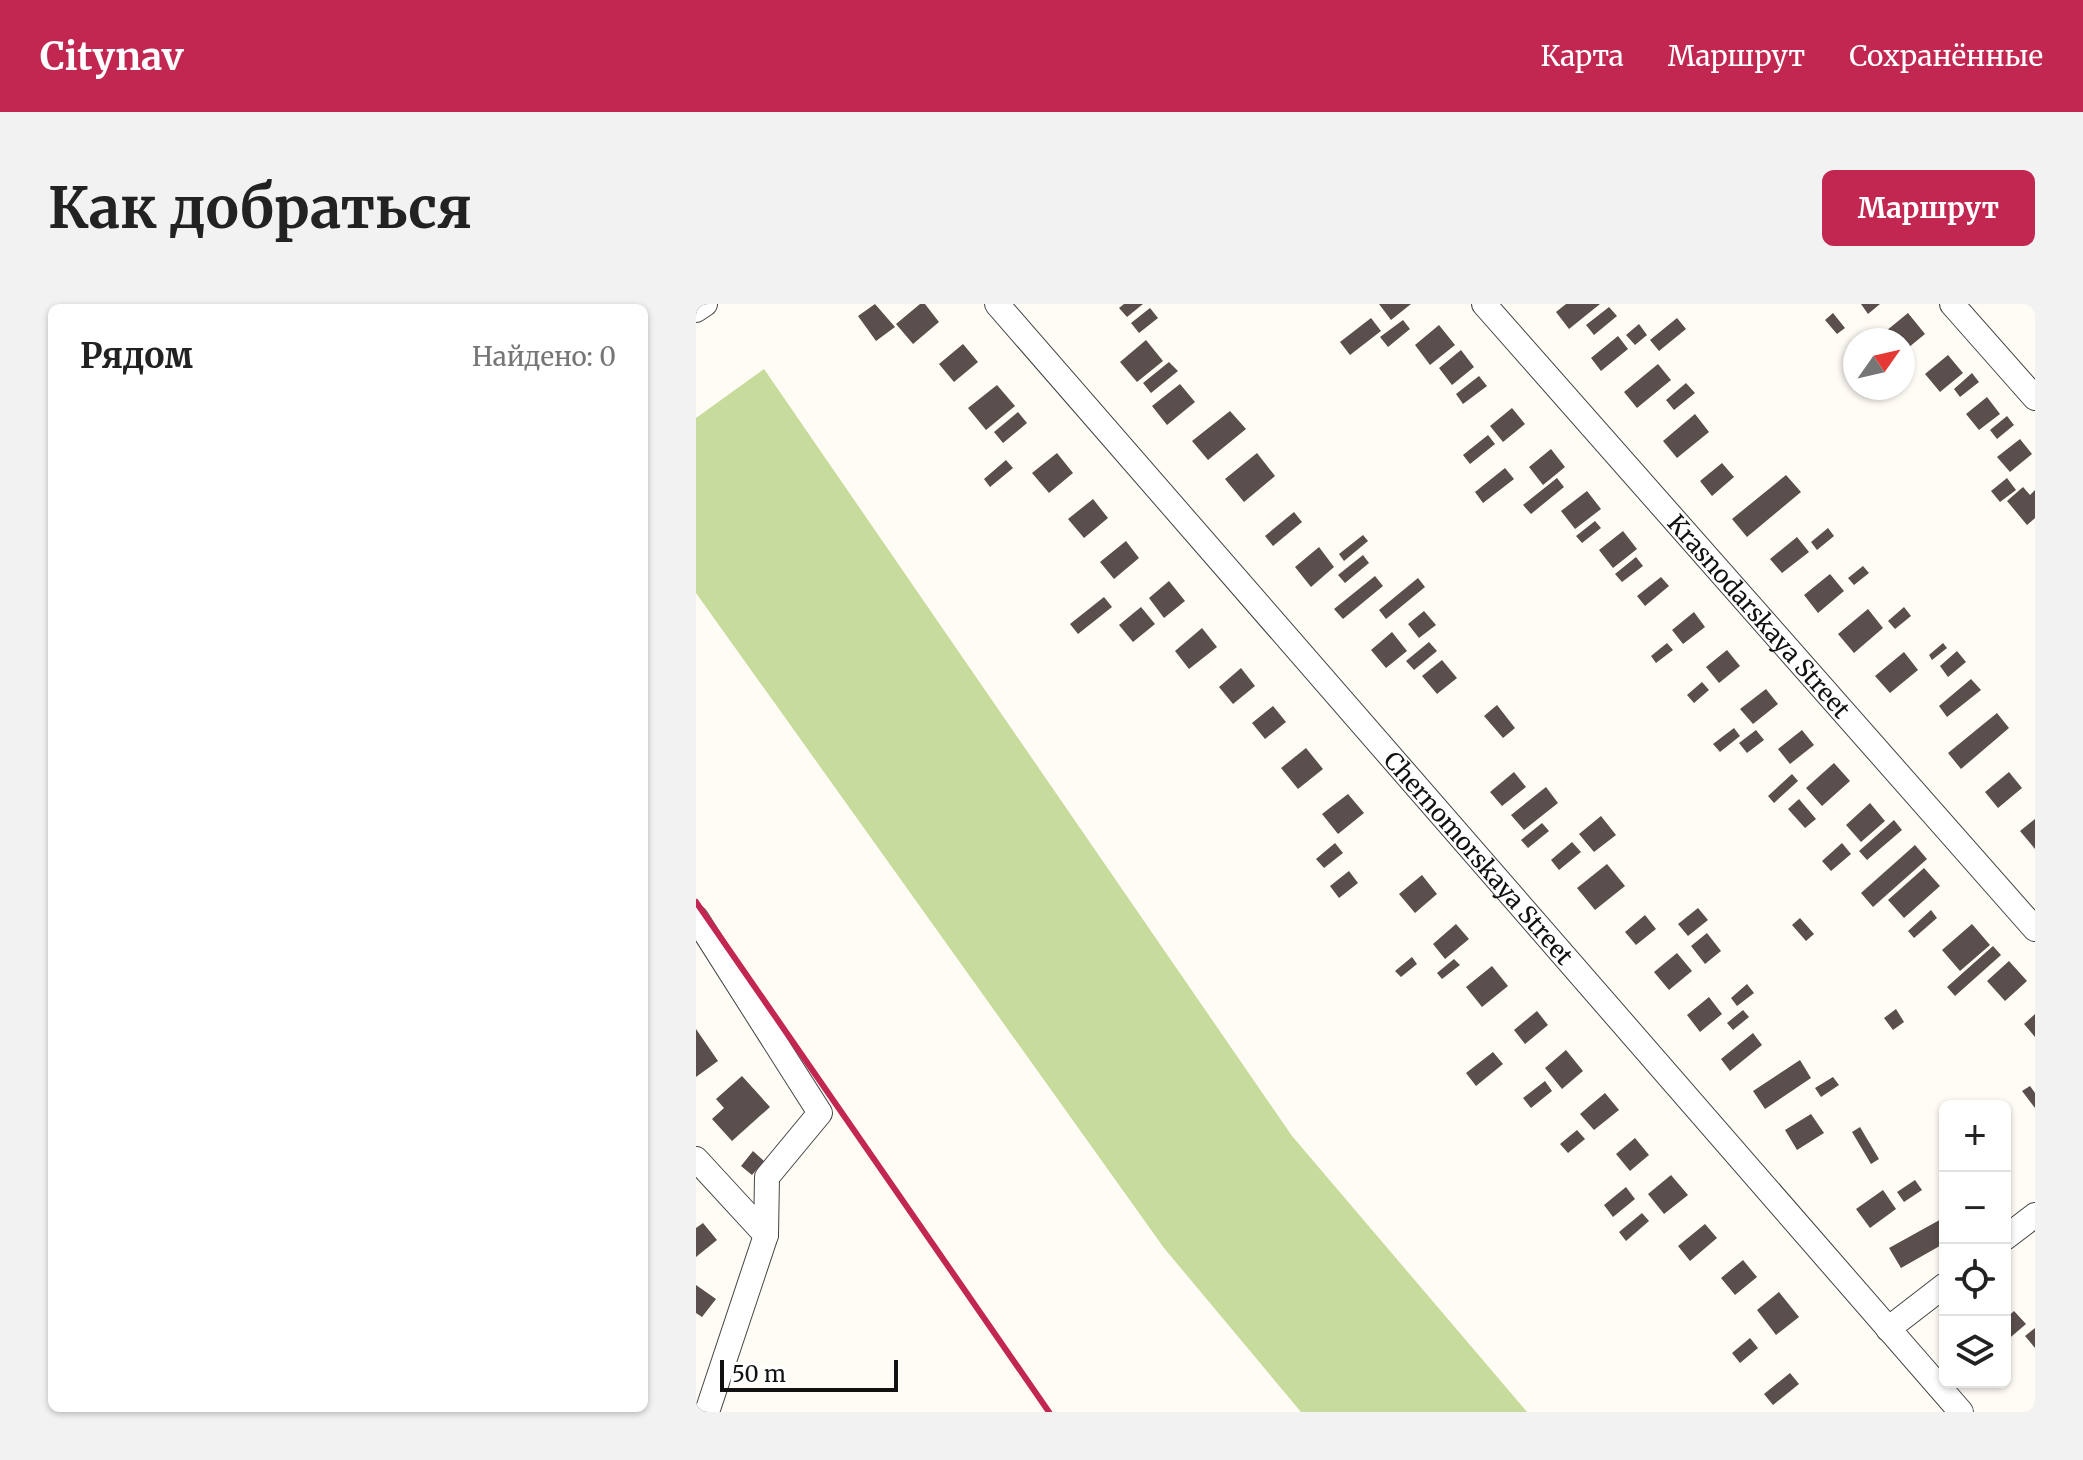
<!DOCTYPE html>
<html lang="ru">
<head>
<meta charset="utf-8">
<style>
  :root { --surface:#fff; --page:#f2f2f2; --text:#222; --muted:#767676; --line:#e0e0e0; --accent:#c22751 }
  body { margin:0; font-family:Merriweather,serif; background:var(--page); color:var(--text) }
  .controls { position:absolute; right:24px; bottom:24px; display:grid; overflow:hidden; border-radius:12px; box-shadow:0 2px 6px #0004 }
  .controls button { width:72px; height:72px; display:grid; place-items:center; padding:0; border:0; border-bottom:2px solid var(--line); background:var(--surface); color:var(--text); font:40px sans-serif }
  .compass { position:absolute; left:1147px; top:24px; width:72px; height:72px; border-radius:50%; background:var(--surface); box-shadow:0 2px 6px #0004; rotate:56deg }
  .scale { position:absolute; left:24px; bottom:20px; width:178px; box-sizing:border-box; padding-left:8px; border:4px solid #111; border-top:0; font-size:22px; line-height:28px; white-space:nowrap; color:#111; -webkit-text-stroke:6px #fff; paint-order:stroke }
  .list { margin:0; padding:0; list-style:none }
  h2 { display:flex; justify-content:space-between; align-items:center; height:104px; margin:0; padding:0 32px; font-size:34px }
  h2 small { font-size:26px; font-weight:400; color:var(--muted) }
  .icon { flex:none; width:44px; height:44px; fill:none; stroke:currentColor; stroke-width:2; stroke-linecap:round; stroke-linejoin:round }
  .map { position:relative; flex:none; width:1339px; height:1108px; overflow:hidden; border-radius:12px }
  header { display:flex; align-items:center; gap:48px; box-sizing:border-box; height:112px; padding:0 40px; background:var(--accent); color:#fff }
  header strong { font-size:38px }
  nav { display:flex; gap:44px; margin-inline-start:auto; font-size:28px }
  .intro { display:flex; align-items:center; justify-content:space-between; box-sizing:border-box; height:192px; padding:0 48px }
  h1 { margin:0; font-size:56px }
  .button { padding:20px 36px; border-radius:12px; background:var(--accent); color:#fff; font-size:28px; font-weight:700 }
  main { display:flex; gap:48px; padding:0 48px }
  aside { flex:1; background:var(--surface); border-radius:12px; box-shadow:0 2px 6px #0004 }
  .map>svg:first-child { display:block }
  .forest { fill:#c6db9c }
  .building { fill:#5a4f4d }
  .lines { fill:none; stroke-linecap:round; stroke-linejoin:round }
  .minor-casing { stroke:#444; stroke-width:26 }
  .minor { stroke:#fff; stroke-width:24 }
  .rail { stroke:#c22751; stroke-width:6 }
  .labels { text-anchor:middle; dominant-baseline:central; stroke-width:8; stroke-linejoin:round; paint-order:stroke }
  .street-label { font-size:24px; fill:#111; stroke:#fff }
</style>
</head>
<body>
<header>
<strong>Citynav</strong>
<nav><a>Карта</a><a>Маршрут</a><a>Сохранённые</a></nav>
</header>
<div class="intro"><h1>Как добраться</h1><a class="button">Маршрут</a></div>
<main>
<aside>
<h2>Рядом<small>Найдено: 0</small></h2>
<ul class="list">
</ul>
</aside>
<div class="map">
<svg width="1339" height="1108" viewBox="0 0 1339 1108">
  <rect width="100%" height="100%" fill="#fffbf5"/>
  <!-- forest -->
  <path class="forest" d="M68 65 596 832 831 1108H605L468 944 0 289V114Z"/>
  <!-- building -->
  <path class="building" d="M179 0 199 23 180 37 162 12Z
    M224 0H229L243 18 217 40 200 20Z
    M428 0H447L431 13 423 4Z
    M683 0H715L695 16Z
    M870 0H904L873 25 860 8Z
    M1165 0H1184L1172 10Z
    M913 3 921 12 898 31 890 21Z
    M454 4 462 14 443 29 435 19Z
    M1137 9 1149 24 1141 30 1129 16Z
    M1212 9 1229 30 1207 48V36H1179Z
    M675 14 685 27 654 51 644 38Z
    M981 14 990 25 963 47 954 36Z
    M707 16 714 25 692 43 684 33Z
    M943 20 951 31 939 41 930 31Z
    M743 21 759 41 734 61 719 41Z
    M922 32 932 45 905 67 895 54Z
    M450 36 467 57 441 78 424 58Z
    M267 40 282 58 258 78 243 60Z
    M765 46 778 63 756 81 743 64Z
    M1252 51 1267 69 1244 88 1229 70Z
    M473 58 482 67 455 89 447 79Z
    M962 60 975 76 941 104 928 88Z
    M1276 69 1283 78 1264 93 1258 85Z
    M783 72 791 82 767 100 760 90Z
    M990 79 999 89 978 106 970 96Z
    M484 80 499 98 471 121 456 102Z
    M301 81 319 102 290 126 272 104Z
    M1291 93 1304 110 1283 126 1270 110Z
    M816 104 829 120 807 138 794 122Z
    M534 107 550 125 512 156 496 137Z
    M322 108 331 119 307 139 298 128Z
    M999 110 1013 128 981 154 967 137Z
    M1311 112 1318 121 1301 135 1294 126Z
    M792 131 799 140 774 160 767 151Z
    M1324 135 1336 150 1314 168 1301 153Z
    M855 145 869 163 847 181 833 163Z
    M361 149 377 169 353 189 336 169Z
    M561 149 579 172 548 198 529 175Z
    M310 156 317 164 294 183 288 175Z
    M1026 159 1038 173 1016 192 1004 177Z
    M809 164 818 175 787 199 779 188Z
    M1090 171 1105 188 1051 233 1036 215Z
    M861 174 868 183 835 210 827 201Z
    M1311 174 1320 186 1304 198 1295 187Z
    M1327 183 1334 191 1339 186V214L1331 221 1311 197Z
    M891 187 905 205 879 225 865 207Z
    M397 195 412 214 388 234 372 215Z
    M598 208 606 218 577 242 569 232Z
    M899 217 905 224 886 239 880 232Z
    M1132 224 1138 232 1121 246 1115 238Z
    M927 227 941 245 917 264 903 246Z
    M667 231 672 237 648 257 643 250Z
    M1101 233 1113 248 1086 269 1074 255Z
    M430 237 443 254 418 275 404 258Z
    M623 243 638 263 615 283 599 263Z
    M667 251 673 259 649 279 642 271Z
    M940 253 947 262 926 278 919 270Z
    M1167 262 1173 269 1158 281 1152 274Z
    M1134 270 1148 287 1122 309 1108 291Z
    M679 272 687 282 647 315 638 305Z
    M965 273 973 282 949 302 941 292Z
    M722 274 729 283 690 315 683 306Z
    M473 277 489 297 468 314 453 294Z
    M408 293 416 303 382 330 374 320Z
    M445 303 459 320 437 338 423 321Z
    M1208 303 1215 312 1199 325 1192 317Z
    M1172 305 1187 324 1158 349 1142 330Z
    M728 307 740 321 723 334 712 320Z
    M998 308 1009 323 987 340 976 326Z
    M506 324 521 343 493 365 479 347Z
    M696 328 711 347 690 364 675 346Z
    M733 338 741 347 718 366 710 357Z
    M971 339 977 346 960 359 955 352Z
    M1247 339 1251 344 1236 356 1233 351Z
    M1031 346 1044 362 1023 379 1010 363Z
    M1261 347 1270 358 1252 373 1244 362Z
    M1208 348 1222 366 1194 389 1179 372Z
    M746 356 761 374 741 390 726 372Z
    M545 364 559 382 537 400 523 383Z
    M1275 375 1285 386 1251 413 1243 402Z
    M1006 378 1013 386 998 399 991 391Z
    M1070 385 1082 400 1057 420 1044 405Z
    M801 401 819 424 807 434 788 412Z
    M577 402 590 418 569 435 556 419Z
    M1301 409 1313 424 1265 465 1252 449Z
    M1038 424 1044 432 1024 448 1017 440Z
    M1060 426 1068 436 1051 449 1043 439Z
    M1106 426 1118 441 1094 460 1082 445Z
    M610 444 627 465 602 485 585 464Z
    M1138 459 1154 477 1126 502 1110 484Z
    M818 468 830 483 806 502 794 488Z
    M1313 468 1326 484 1302 504 1289 488Z
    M1096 470 1102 477 1078 499 1072 492Z
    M850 483 862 499 828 526 815 511Z
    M652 490 668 509 642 530 626 510Z
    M1103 495 1120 515 1109 524 1092 505Z
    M1174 499 1189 517 1165 538 1150 521Z
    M905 512 920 531 898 548 883 530Z
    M1339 515V545L1324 527Z
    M1198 516 1206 526 1171 556 1163 547Z
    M846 519 853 527 832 544 825 536Z
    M876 538 885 548 863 566 855 556Z
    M639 539 647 549 628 564 620 555Z
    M1146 539 1155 550 1135 567 1126 557Z
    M1219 541 1231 555 1177 603 1165 589Z
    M911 560 929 582 899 606 881 584Z
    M1228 564 1244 582 1208 614 1192 596Z
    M653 567 662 579 643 594 634 582Z
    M726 571 741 590 719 609 703 590Z
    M1002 604 1012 616 992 632 982 620Z
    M1235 606 1241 614 1218 634 1212 627Z
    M949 611 960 625 940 641 929 628Z
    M1104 614 1118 630 1110 637 1096 621Z
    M760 620 773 635 749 655 737 640Z
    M1276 620 1294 641 1264 667 1246 646Z
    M1011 629 1025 647 1009 660 995 642Z
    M1297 642 1305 651 1259 692 1251 683Z
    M981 649 996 667 973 686 958 668Z
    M716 653 721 660 705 673 699 667Z
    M758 655 764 661 746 675 741 669Z
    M1313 657 1331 677 1309 697 1291 677Z
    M796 662 812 682 786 703 770 683Z
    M1051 680 1058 689 1041 702 1035 694Z
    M1013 693 1026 710 1004 728 991 711Z
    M1200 705 1208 718 1197 726 1188 714Z
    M1047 706 1053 713 1037 726 1031 719Z
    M841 707 852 721 829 740 818 726Z
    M1339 710V733L1328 720Z
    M0 725 22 757 0 773Z
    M1057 729 1066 741 1034 767 1025 755Z
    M870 746 887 767 866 785 849 764Z
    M797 748 807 760 780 782 770 769Z
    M1104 756 1115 774 1069 805 1057 787Z
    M46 772 74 803 36 837 16 815 28 804 20 795Z
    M1137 773 1143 781 1125 793 1119 784Z
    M849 777 856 787 835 804 827 794Z
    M1334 782 1339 789V804L1326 787Z
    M909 789 923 806 898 826 884 810Z
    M1115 810 1128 829 1101 846 1089 826Z
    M1164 823 1183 855 1175 860 1156 828Z
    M881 826 889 835 872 849 864 840Z
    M939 834 953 851 934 867 920 850Z
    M57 847 68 857 56 871 45 862Z
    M975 871 992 891 968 910 952 890Z
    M1219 876 1226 886 1208 898 1201 888Z
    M930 883 939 895 917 913 908 901Z
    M1187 886 1200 905 1174 924 1160 905Z
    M946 909 953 917 930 937 923 928Z
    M1249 913V939L1205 964 1193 944Z
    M7 919 21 936 0 953V924Z
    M1009 920 1021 934 994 957 982 942Z
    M1047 956 1061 973 1039 991 1025 974Z
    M0 981 20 995 6 1013 0 1009Z
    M1083 988 1103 1013 1080 1031 1061 1006Z
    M1318 1007 1330 1020 1309 1038V1015Z
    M1339 1024V1044L1329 1032Z
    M1054 1034 1062 1044 1044 1059 1036 1049Z
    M1094 1069 1103 1080 1077 1101 1068 1090Z"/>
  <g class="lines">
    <defs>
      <g id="minor">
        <path id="s1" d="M301 0 1265 1108"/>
        <path id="s2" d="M788 0 1339 625"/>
        <path d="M1256 0 1339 94"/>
        <path d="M0 6 9 0"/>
        <path d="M0 614 124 809 71 873 70 931 11 1108"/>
        <path d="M0 855 70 931"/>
        <path d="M1309 934 1339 911"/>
        <path d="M1192 1025 1249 981"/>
      </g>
    </defs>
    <!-- minor casing -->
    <use href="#minor" class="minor-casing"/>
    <!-- minor -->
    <use href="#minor" class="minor"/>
    <!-- rail -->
    <path class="rail" d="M0 598 353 1108"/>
  </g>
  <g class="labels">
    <!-- street labels -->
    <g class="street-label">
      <text stroke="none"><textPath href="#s2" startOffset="416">Krasnodarskaya Street</textPath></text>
      <text stroke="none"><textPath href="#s1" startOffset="734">Chernomorskaya Street</textPath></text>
    </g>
  </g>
</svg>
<div class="controls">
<button>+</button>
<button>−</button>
<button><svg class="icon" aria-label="locate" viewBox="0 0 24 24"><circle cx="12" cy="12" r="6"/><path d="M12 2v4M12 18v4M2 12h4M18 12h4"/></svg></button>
<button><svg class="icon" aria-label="layers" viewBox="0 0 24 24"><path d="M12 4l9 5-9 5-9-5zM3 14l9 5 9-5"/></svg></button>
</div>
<svg class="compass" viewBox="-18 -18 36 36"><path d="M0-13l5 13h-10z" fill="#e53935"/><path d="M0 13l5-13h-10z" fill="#767676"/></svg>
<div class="scale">50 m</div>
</div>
</main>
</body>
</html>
